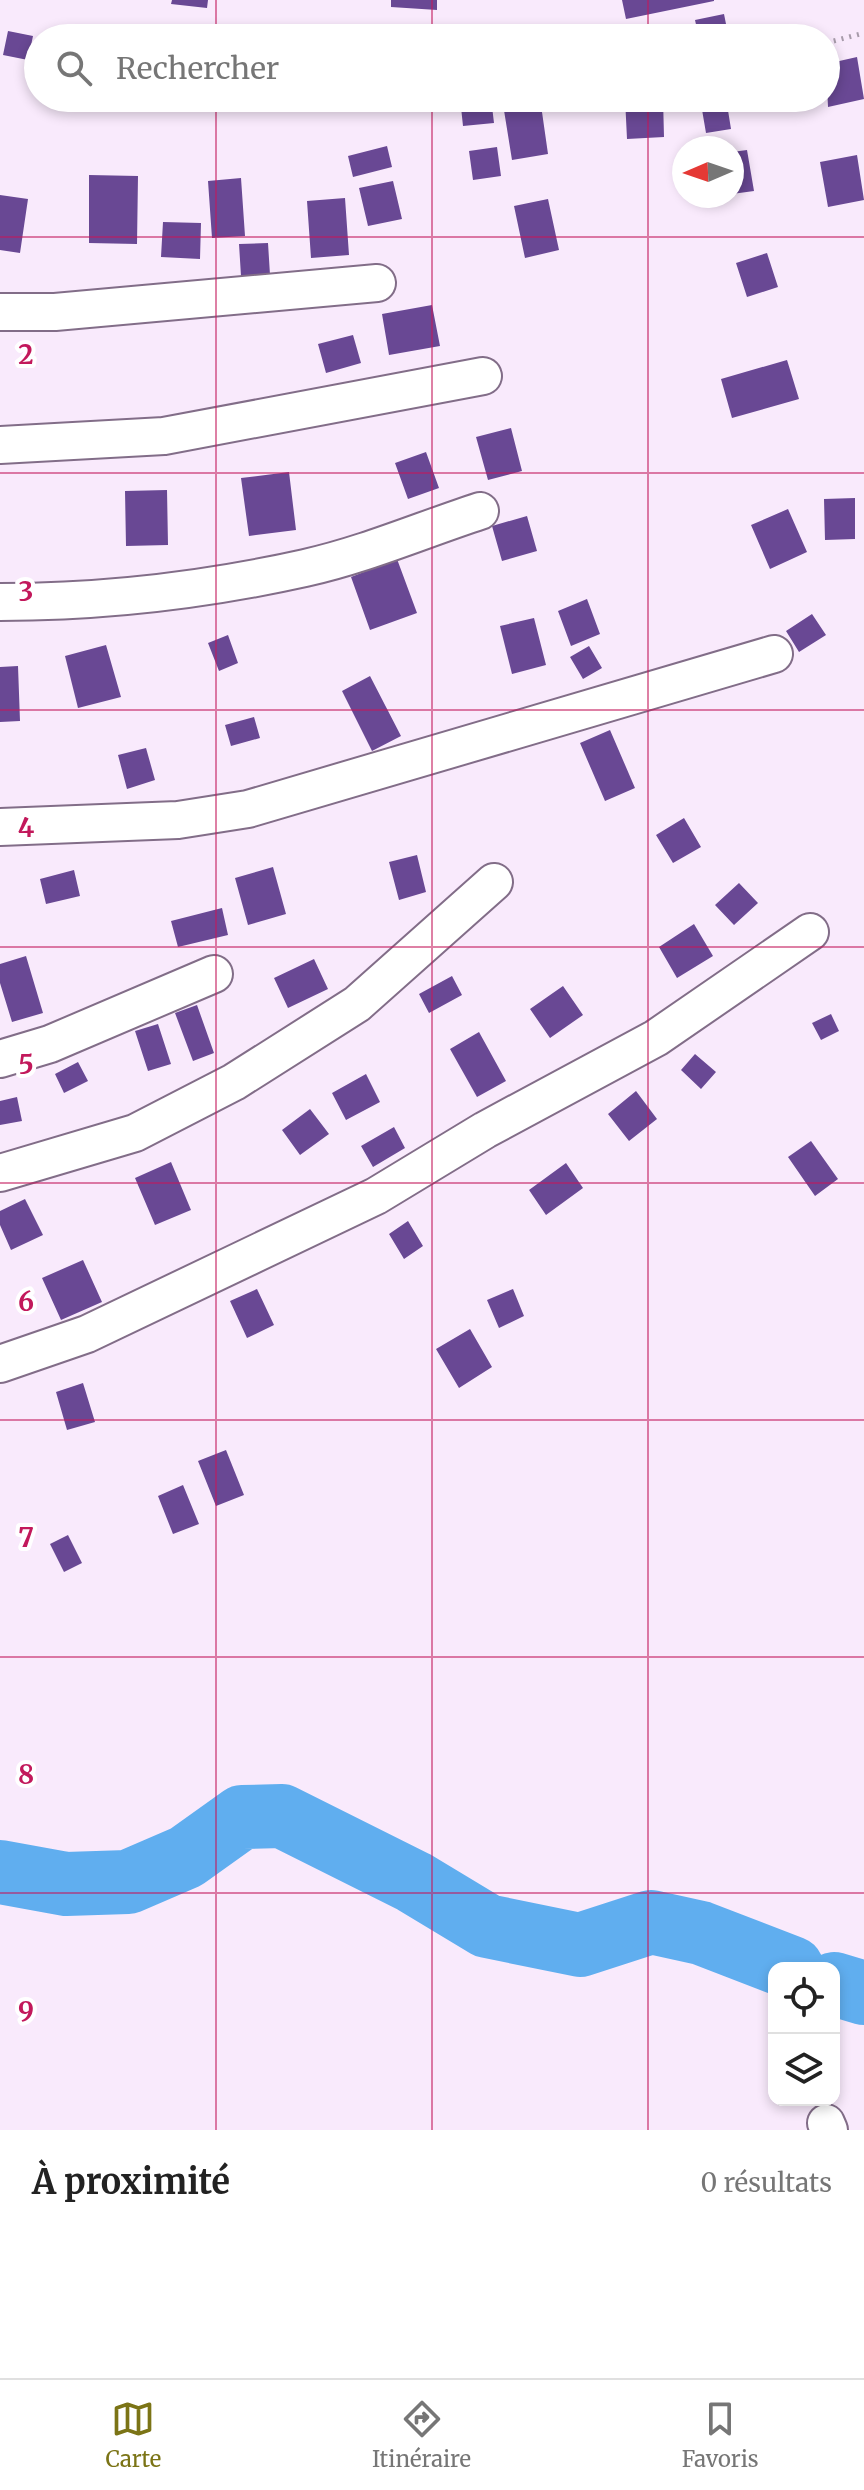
<!DOCTYPE html>
<html lang="fr">
<head>
<meta charset="utf-8">
<style>
  :root { --surface:#fff; --page:#f2f2f2; --text:#222; --muted:#767676; --line:#e0e0e0; --accent:#7b7416 }
  body { margin:0; font-family:Merriweather,serif; background:var(--page); color:var(--text) }
  .controls { position:absolute; right:24px; bottom:24px; display:grid; overflow:hidden; border-radius:16px; box-shadow:0 4px 12px #0003 }
  .controls button { width:72px; height:72px; display:grid; place-items:center; padding:0; border:0; border-bottom:2px solid var(--line); background:var(--surface); color:var(--text); font:40px sans-serif }
  .compass { position:absolute; left:672px; top:136px; width:72px; height:72px; border-radius:50%; background:var(--surface); box-shadow:0 4px 12px #0003; rotate:268deg }
  .list { margin:0; padding:0; list-style:none }
  h2 { display:flex; justify-content:space-between; align-items:center; height:104px; margin:0; padding:0 32px; font-size:34px }
  h2 small { font-size:26px; font-weight:400; color:var(--muted) }
  .icon { flex:none; width:44px; height:44px; fill:none; stroke:currentColor; stroke-width:2; stroke-linecap:round; stroke-linejoin:round }
  .map { position:relative; flex:none; width:864px; height:2130px; overflow:hidden }
  .search { position:absolute; background:var(--surface); box-shadow:0 4px 12px #0003; left:24px; right:24px; top:24px; height:88px; display:flex; align-items:center; gap:20px; box-sizing:border-box; padding:0 28px; border-radius:44px; color:var(--muted); font-size:30px }
  .sheet { height:248px; background:var(--surface) }
  nav { display:flex; justify-content:space-around; align-items:center; box-sizing:border-box; height:112px; border-top:2px solid var(--line); background:var(--surface); font-size:22px; color:var(--muted) }
  nav a { display:grid; justify-items:center; gap:4px }
  nav .on { color:var(--accent) }
  .map>svg:first-child { display:block }
  .lines { fill:none; stroke-linecap:round; stroke-linejoin:round }
  .river { stroke:#60aeef; stroke-width:64 }
  .building { fill:#694894 }
  .minor-casing { stroke:#826d88; stroke-width:40 }
  .path { stroke:#a79baa; stroke-width:5; stroke-dasharray:2 6; stroke-linecap:butt }
  .minor { stroke:#fff; stroke-width:36 }
  .grid { fill:none; stroke:#c2185b; stroke-width:2; stroke-opacity:0.55 }
  .grid-label { font-size:26px; text-anchor:middle; font-weight:bold; fill:#c2185b; stroke:#fff; stroke-width:8; stroke-linejoin:round; paint-order:stroke }
</style>
</head>
<body>
<div class="map">
<svg width="864" height="2130" viewBox="0 0 864 2130">
  <rect width="100%" height="100%" fill="#f9eafc"/>
  <g class="lines">
    <!-- river -->
    <path class="river" d="M0 1872 66 1884 128 1882 186 1857 242 1817 282 1816 414 1882 487 1926 580 1945 651 1922 701 1933 792 1968
      M834 1984 864 1993"/>
  </g>
  <!-- building -->
  <path class="building" d="M172 0H208L207 8 171 4Z
    M391 0H437V10L391 7Z
    M622 0H714V1L626 19Z
    M724 14 728 34 699 38 695 20Z
    M8 31 33 36 28 60 3 55Z
    M857 57 864 99 828 107 826 64Z
    M150 98H191L190 107Z
    M361 98H395L394 110 360 105Z
    M460 98H491L494 123 463 126Z
    M502 98H540L548 154 512 160Z
    M625 98H663L664 137 627 139Z
    M700 98H726L731 129 706 133Z
    M387 146 392 167 353 177 348 156Z
    M497 147 501 176 473 180 469 151Z
    M747 150 754 191 732 194V152Z
    M857 155 864 200 828 207 820 162Z
    M89 175 138 176 137 244 89 243Z
    M241 178 245 236 212 238 208 181Z
    M393 181 402 219 368 226 359 188Z
    M0 195 28 199 20 253 0 250Z
    M345 198 349 255 311 258 307 201Z
    M548 199 559 250 525 258 514 206Z
    M163 222 201 223 200 259 161 257Z
    M268 243 270 275 241 276 239 244Z
    M767 253 778 287 747 297 736 263Z
    M432 305 440 346 389 355 382 314Z
    M353 335 361 363 326 373 318 344Z
    M787 360 799 399 732 418 721 379Z
    M511 428 522 471 488 480 476 437Z
    M426 452 439 488 408 499 395 463Z
    M289 472 296 530 249 536 241 478Z
    M167 490 168 545 126 546 125 491Z
    M855 498V539L825 540 824 499Z
    M788 509 807 552 770 569 751 525Z
    M527 516 537 551 502 561 492 526Z
    M397 559 417 613 370 630 351 577Z
    M587 599 600 634 571 646 558 611Z
    M812 614 826 635 799 652 786 631Z
    M534 618 546 665 512 674 500 626Z
    M228 635 238 663 219 671 208 643Z
    M106 645 121 697 78 708 65 656Z
    M589 646 602 668 583 679 570 657Z
    M18 666 20 721 0 722V667Z
    M370 676 401 736 372 751 342 691Z
    M254 717 260 738 231 746 225 725Z
    M610 730 635 788 605 801 580 743Z
    M146 748 155 780 127 789 118 755Z
    M684 818 701 847 673 863 656 835Z
    M417 855 426 892 399 900 389 862Z
    M273 867 286 914 248 925 235 878Z
    M74 870 80 896 46 904 40 879Z
    M739 883 758 903 734 925 715 905Z
    M222 908 228 935 178 947 171 921Z
    M694 924 713 956 677 978 659 947Z
    M26 956 43 1013 12 1022 0 983V964Z
    M314 959 328 989 288 1008 274 978Z
    M452 976 462 995 429 1013 419 994Z
    M563 986 583 1015 550 1038 530 1009Z
    M197 1005 214 1053 193 1061 175 1013Z
    M831 1014 839 1031 821 1040 812 1023Z
    M158 1024 171 1064 148 1071 135 1031Z
    M479 1032 506 1081 477 1097 450 1049Z
    M695 1054 716 1072 701 1089 681 1070Z
    M78 1062 88 1081 64 1093 55 1074Z
    M366 1074 380 1102 346 1120 332 1093Z
    M636 1091 657 1119 629 1141 608 1114Z
    M17 1097 22 1121 0 1125V1101Z
    M310 1109 329 1134 300 1155 282 1130Z
    M394 1127 405 1148 373 1167 361 1146Z
    M811 1141 838 1179 815 1196 788 1157Z
    M171 1162 191 1210 155 1225 135 1178Z
    M566 1163 583 1188 546 1215 529 1190Z
    M25 1199 43 1235 11 1250 0 1225V1211Z
    M408 1221 423 1246 404 1259 389 1234Z
    M83 1260 102 1302 61 1320 42 1278Z
    M257 1289 274 1325 247 1338 230 1301Z
    M513 1289 524 1316 499 1328 487 1300Z
    M470 1329 492 1367 459 1388 436 1349Z
    M83 1383 95 1422 67 1430 56 1392Z
    M226 1450 244 1495 216 1506 198 1461Z
    M183 1485 199 1524 173 1534 158 1496Z
    M68 1535 82 1563 64 1572 50 1544Z"/>
  <g class="lines">
    <defs>
      <path id="minor" d="M0 312H55L377 283
        M0 445 164 436 483 376
        M0 602C101 602 206 590 305 568 364 555 422 530 480 511
        M0 827 178 820 248 809 774 654
        M0 1059 50 1044 214 974
        M0 1173 135 1133 234 1082 357 1004 494 882
        M0 1364 87 1334 376 1196 485 1130 656 1038 810 932
        M826 2123 829 2130"/>
    </defs>
    <!-- minor casing -->
    <use href="#minor" class="minor-casing"/>
    <!-- path -->
    <path class="path" d="M826 43 864 33"/>
    <!-- minor -->
    <use href="#minor" class="minor"/>
  </g>
  <!-- grid -->
  <path class="grid" d="M216 0V38M432 0V38M648 0V38M216 98V2130M432 98V2130M648 98V2130M0 237H864M0 473H864M0 710H864M0 947H864M0 1183H864M0 1420H864M0 1657H864M0 1893H864"/>
  <g class="grid-label">
    <text x="26" y="364">2</text>
    <text x="26" y="601">3</text>
    <text x="26" y="837">4</text>
    <text x="26" y="1074">5</text>
    <text x="26" y="1311">6</text>
    <text x="26" y="1547">7</text>
    <text x="26" y="1784">8</text>
    <text x="26" y="2021">9</text>
  </g>
</svg>
<div class="controls">
<button><svg class="icon" aria-label="locate" viewBox="0 0 24 24"><circle cx="12" cy="12" r="6"/><path d="M12 2v4M12 18v4M2 12h4M18 12h4"/></svg></button>
<button><svg class="icon" aria-label="layers" viewBox="0 0 24 24"><path d="M12 4l9 5-9 5-9-5zM3 14l9 5 9-5"/></svg></button>
</div>
<svg class="compass" viewBox="-18 -18 36 36"><path d="M0-13l5 13h-10z" fill="#e53935"/><path d="M0 13l5-13h-10z" fill="#767676"/></svg>
<div class="search"><svg class="icon" aria-label="search" viewBox="0 0 24 24"><circle cx="10" cy="10" r="6"/><path d="M15 15l6 6"/></svg>Rechercher</div>
</div>
<section class="sheet">
<h2>À proximité<small>0 résultats</small></h2>
<ul class="list">
</ul>
</section>
<nav>
<a class="on"><svg class="icon" aria-label="map" viewBox="0 0 24 24"><path d="M3 6l6-2 6 2 6-2v14l-6 2-6-2-6 2zM9 4v14M15 6v14"/></svg>Carte</a>
<a><svg class="icon" aria-label="directions" viewBox="0 0 24 24"><path d="M12 3l9 9-9 9-9-9zM9 14v-3h6M13 9l2 2-2 2"/></svg>Itinéraire</a>
<a><svg class="icon" aria-label="saved" viewBox="0 0 24 24"><path d="M7 4h10v16l-5-4-5 4z"/></svg>Favoris</a>
</nav>
</body>
</html>
